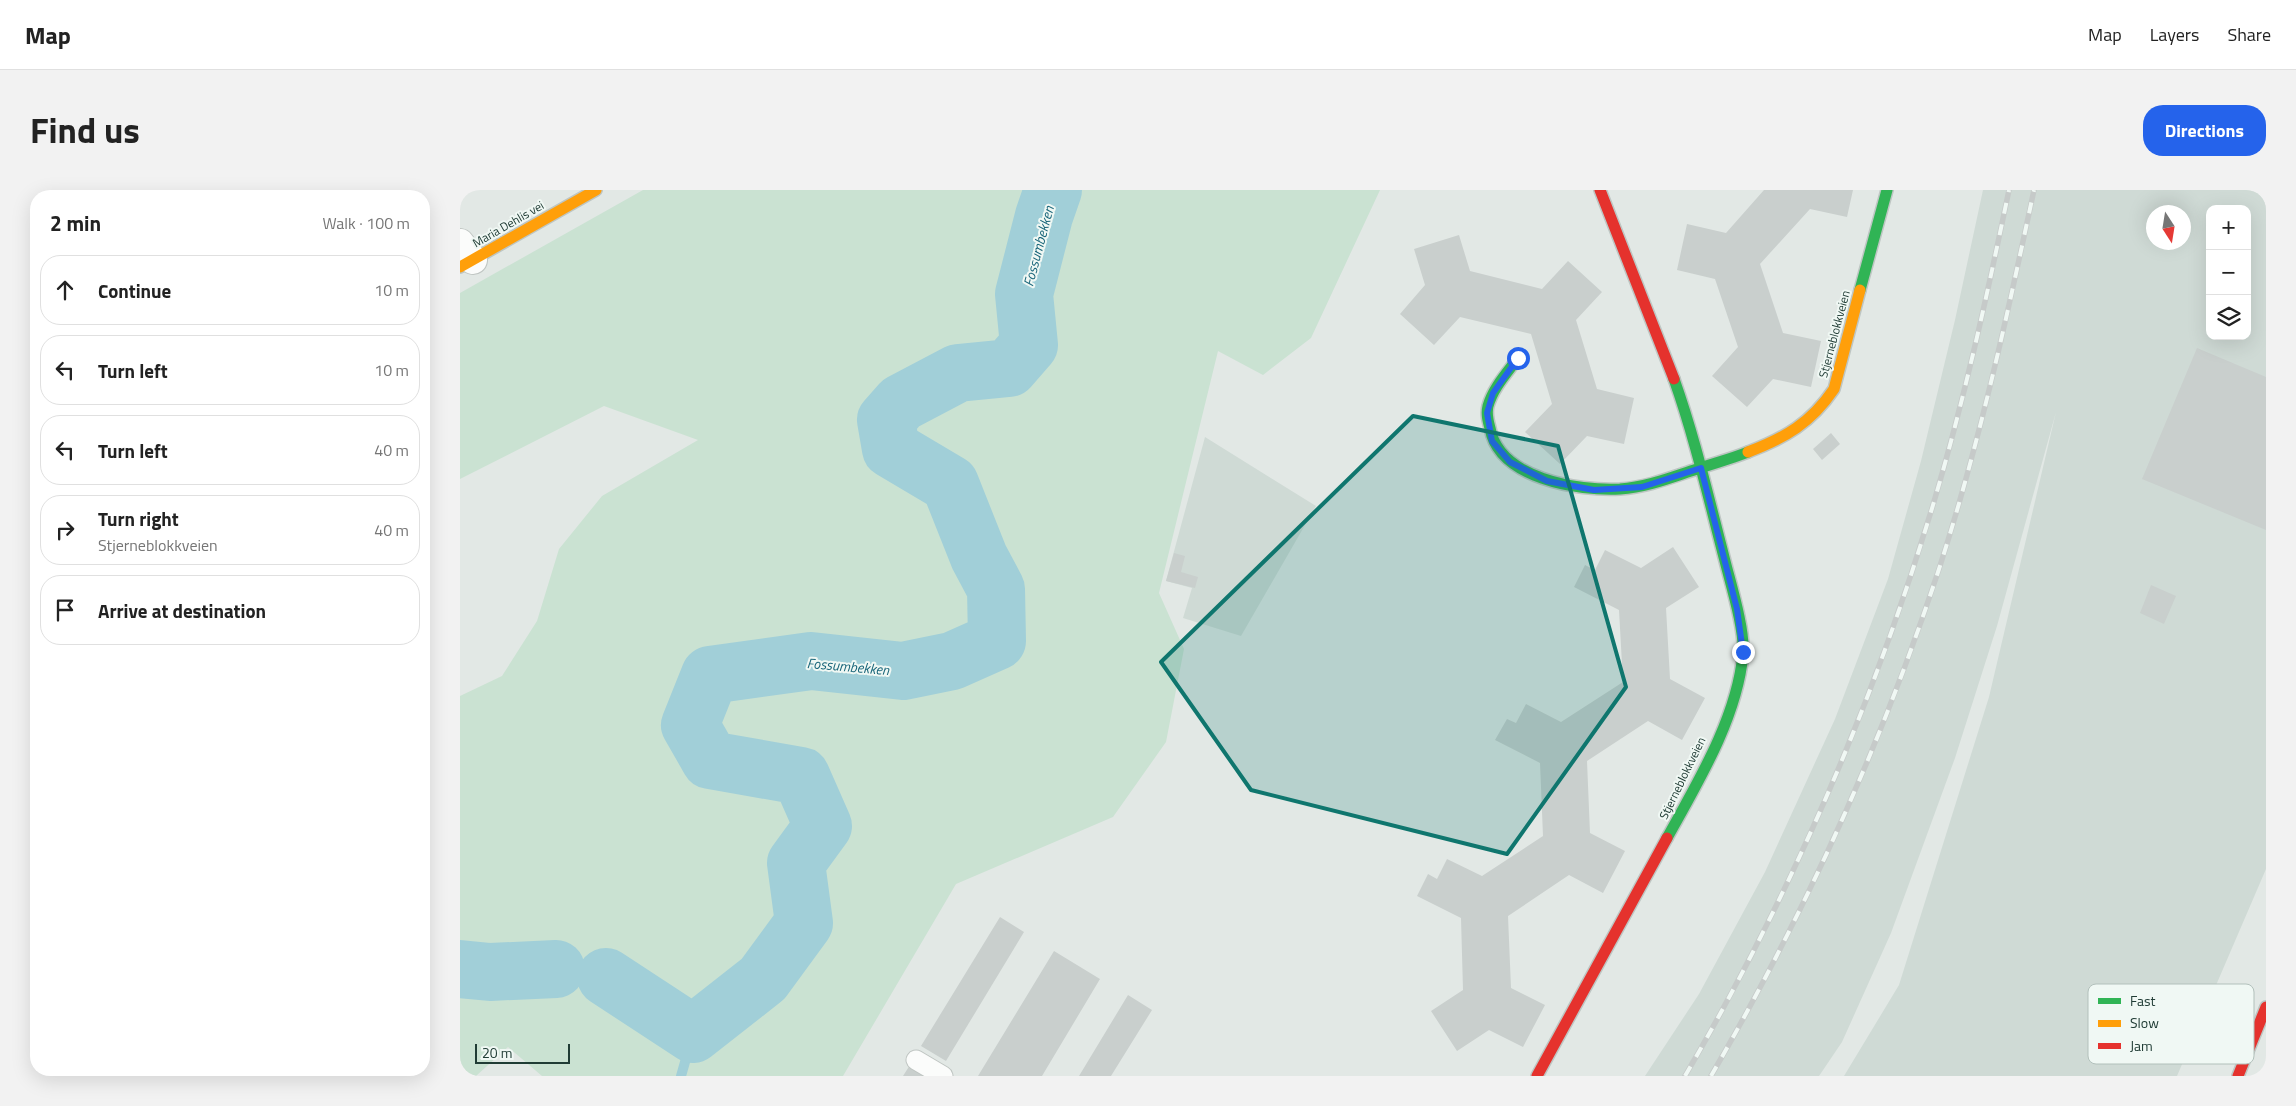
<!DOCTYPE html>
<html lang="en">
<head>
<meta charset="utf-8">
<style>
  :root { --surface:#fff; --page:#f2f2f2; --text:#222; --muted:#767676; --line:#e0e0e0; --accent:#2563eb }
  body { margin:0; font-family:"Titillium Web",sans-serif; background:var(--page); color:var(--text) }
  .controls { position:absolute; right:15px; top:15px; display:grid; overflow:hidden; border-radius:10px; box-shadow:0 5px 20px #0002 }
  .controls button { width:45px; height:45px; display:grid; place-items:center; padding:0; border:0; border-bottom:1px solid var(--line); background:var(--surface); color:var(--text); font:25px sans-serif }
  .compass { position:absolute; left:1686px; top:15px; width:45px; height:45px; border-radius:50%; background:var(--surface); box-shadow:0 5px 20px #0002; rotate:168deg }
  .scale { position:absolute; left:15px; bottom:12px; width:95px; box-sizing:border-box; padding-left:5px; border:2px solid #203c35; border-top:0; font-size:14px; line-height:18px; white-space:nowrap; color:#203c35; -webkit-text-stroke:4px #f0f8f4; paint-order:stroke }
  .stop { position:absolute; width:15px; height:15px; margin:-11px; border:4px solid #2563eb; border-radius:50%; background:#fff }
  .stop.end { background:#2563eb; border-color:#fff; box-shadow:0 1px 5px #0008 }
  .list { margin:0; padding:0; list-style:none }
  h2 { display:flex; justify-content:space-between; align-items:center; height:65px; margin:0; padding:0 20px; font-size:21px }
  h2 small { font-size:16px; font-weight:400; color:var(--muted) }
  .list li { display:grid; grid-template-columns:32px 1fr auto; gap:15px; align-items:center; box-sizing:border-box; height:70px; margin:0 10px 10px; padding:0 10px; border:1px solid var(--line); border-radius:20px }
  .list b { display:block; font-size:19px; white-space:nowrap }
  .list p { margin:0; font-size:16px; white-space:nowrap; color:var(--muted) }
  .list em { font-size:16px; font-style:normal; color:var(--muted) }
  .icon { flex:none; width:28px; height:28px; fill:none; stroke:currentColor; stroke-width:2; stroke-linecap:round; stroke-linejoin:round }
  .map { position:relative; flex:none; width:1806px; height:886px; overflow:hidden; border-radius:20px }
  header { display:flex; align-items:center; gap:30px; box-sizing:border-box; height:70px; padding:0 25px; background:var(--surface); border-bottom:1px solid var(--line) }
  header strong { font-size:24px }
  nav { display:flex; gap:28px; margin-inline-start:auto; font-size:18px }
  .intro { display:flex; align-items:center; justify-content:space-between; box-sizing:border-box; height:120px; padding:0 30px }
  h1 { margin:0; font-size:35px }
  .button { padding:12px 22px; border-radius:20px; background:var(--accent); color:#fff; font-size:18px; font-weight:700 }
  main { display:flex; gap:30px; padding:0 30px }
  aside { flex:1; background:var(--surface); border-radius:20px; box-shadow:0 5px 20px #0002 }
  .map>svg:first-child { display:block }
  .built { fill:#cfdad5; fill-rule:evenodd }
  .green { fill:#cae2d2 }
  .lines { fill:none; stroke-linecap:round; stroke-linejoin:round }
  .stream { stroke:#a1cfd8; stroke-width:10 }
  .river { stroke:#a1cfd8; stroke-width:58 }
  .building { fill:#c9cfcd }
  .lane-casing { stroke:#bfc5c2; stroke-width:21 }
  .street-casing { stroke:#bfc5c2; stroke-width:30 }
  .fast-casing { stroke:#bec6c3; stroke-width:14 }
  .slow-casing { stroke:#bec6c3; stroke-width:14 }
  .jam-casing { stroke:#bec6c3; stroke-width:14 }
  .lane { stroke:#fbfcfb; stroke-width:19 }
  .street { stroke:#fbfcfb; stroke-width:28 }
  .fast { stroke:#30b455; stroke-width:11 }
  .slow { stroke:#ff9f0a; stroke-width:11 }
  .jam { stroke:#e5322d; stroke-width:11 }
  .rail-casing { stroke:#c6cac9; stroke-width:5.5 }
  .rail { stroke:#f0f8f4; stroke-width:4; stroke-dasharray:11; stroke-linecap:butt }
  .route { stroke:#2563eb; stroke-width:6 }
  .marked { fill:#0f766e; fill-opacity:0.2; stroke:#0f766e; stroke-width:4; stroke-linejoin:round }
  .labels { text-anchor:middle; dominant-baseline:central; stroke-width:4; stroke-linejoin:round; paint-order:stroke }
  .street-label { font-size:12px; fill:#203c35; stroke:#f0f8f4 }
  .water-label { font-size:14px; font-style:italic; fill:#186579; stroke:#f0f8f4 }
  .key { fill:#f0f8f4; stroke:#b2c0bb; stroke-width:1 }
  .key-label { font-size:14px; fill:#203c35 }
</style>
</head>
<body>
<header>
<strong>Map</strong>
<nav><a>Map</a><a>Layers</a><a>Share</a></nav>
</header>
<div class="intro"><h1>Find us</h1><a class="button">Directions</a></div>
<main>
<aside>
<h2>2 min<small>Walk · 100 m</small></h2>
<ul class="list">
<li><svg class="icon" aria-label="ahead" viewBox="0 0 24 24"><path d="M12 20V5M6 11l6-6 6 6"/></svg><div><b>Continue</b></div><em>10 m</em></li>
<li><svg class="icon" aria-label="left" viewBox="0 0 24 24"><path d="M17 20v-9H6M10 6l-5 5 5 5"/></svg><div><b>Turn left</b></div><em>10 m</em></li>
<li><svg class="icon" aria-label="left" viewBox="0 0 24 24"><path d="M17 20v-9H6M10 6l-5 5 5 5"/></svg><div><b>Turn left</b></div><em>40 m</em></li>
<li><svg class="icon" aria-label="right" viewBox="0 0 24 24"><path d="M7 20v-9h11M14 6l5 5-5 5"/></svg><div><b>Turn right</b><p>Stjerneblokkveien</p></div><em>40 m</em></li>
<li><svg class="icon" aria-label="arrive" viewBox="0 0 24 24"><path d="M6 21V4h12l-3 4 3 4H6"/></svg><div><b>Arrive at destination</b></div></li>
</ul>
</aside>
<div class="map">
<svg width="1806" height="886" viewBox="0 0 1806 886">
  <rect width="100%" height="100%" fill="#e2e8e5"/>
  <!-- built -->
  <path class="built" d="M1523 0H1806V679L1717 886H1384L1439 795 1529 507 1596 222 1537 436 1495 568 1431 743 1382 852 1359 886H1185L1239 804 1305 682 1375 529 1428 389 1461 271 1495 130ZM1750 19H1787V146H1750ZM1694 22H1724V52H1694Z
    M745 247 856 316 781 446 723 428 732 398 706 391Z"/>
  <!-- green -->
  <path class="green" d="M183 0H920L851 148 803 185 758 161 699 403 724 459 706 552 653 627 496 694 383 886H82L48 857 16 886H0V506L42 486 77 431 99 359 142 306 238 250 144 216 0 289V103Z"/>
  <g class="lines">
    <!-- stream -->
    <path class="stream" d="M221 886 233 844"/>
    <!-- river -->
    <path class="river" d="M0 779 30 782 96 779
      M146 787 233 844 303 789 344 733 336 673 363 636 341 586 250 570 230 535 250 485 351 471 443 481 492 471 537 451 536 399 519 367 490 294 431 259 426 230 441 213 498 183 549 178 569 155 564 104 584 26 593 0"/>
  </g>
  <!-- building -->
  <path class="building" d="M1304 0H1393L1387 27 1350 19 1300 74 1323 143 1361 151 1351 197 1313 189 1287 217 1252 186 1278 157 1255 89 1217 80 1227 34 1266 43Z
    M999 45 1010 81 1082 99 1108 71 1142 102 1116 130 1137 199 1174 208 1164 254 1127 246 1100 274 1065 242 1092 214 1071 144 1000 127 974 155 940 124 965 95 954 59Z
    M1737 158 1806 187V340L1682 289Z
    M1371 243 1380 254 1362 270 1353 259Z
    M1213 357 1239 397 1206 418 1210 489 1245 508 1222 550 1188 531 1127 571 1130 643 1165 661 1143 703 1109 685 1048 726 1051 798 1085 815 1063 857 1029 840 997 861 971 821 1003 800 1001 728 957 706 968 684 977 689 987 669 1022 686 1083 646 1080 573 1035 550 1047 529 1056 533 1066 514 1101 532 1163 492 1159 420 1114 397 1125 375 1135 380 1145 360 1181 378Z
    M714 363 725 366 721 382 738 387 735 398 706 391Z
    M1691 395 1716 406 1704 434 1680 423Z
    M540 727 564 742 486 871 461 856Z
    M594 761 640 789 582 886H518Z
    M668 805 692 820 651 886H619Z
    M450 875 469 886H443Z"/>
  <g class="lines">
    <defs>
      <path id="lane" d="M456 870 483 886"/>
      <path id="street" d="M0 53 13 70"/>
      <path id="fast" d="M1400 100 1427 0
        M1058 168C1047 183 1033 198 1028 216 1026 224 1028 231 1030 238 1039 289 1118 301 1160 299 1188 297 1212 287 1237 279 1254 273 1271 269 1288 262
        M1207 648C1238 592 1277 528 1283 464 1285 440 1271 395 1265 371 1249 310 1235 248 1214 189"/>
      <path id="slow" d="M0 77 136 0
        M1288 262C1325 248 1351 233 1374 199L1400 100"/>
      <path id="jam" d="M1140 0 1214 189
        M1077 886 1207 648
        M1778 886 1806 817"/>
    </defs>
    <!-- lane casing -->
    <use href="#lane" class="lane-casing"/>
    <!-- street casing -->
    <use href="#street" class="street-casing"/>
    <!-- fast casing -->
    <use href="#fast" class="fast-casing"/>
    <!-- slow casing -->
    <use href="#slow" class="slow-casing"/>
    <!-- jam casing -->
    <use href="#jam" class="jam-casing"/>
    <!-- lane -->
    <use href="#lane" class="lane"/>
    <!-- street -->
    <use href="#street" class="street"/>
    <!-- fast -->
    <use href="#fast" class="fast"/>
    <!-- slow -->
    <use href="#slow" class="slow"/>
    <!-- jam -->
    <use href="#jam" class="jam"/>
    <defs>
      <path id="rail" d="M1225 886C1330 706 1413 515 1473 315 1504 211 1527 106 1549 0
        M1251 886C1344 725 1421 556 1479 379 1519 255 1547 127 1574 0"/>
    </defs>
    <!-- rail casing -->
    <use href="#rail" class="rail-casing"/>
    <!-- rail -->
    <use href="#rail" class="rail"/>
  </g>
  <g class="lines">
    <!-- route -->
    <path class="route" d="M1058 168 1033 203 1027 223 1032 251 1050 272 1087 291 1134 300 1182 297 1241 278 1277 419 1283 462"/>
  </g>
  <!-- marked area -->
  <path class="marked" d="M953 226 1098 256 1166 497 1047 664 791 600 701 472Z"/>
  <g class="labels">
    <!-- street labels -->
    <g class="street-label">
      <text transform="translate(48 34) rotate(-30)">Maria Dehlis vei</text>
      <text transform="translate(1374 144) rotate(-75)">Stjerneblokkveien</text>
      <text transform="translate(1222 588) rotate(-64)">Stjerneblokkveien</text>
    </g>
    <!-- water labels -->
    <g class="water-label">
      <text transform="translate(578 56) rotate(-75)">Fossumbekken</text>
      <text transform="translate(388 476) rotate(5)">Fossumbekken</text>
    </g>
  </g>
  <!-- legend -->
  <rect x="1628" y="794" width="166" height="80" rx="8" class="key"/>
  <rect x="1638" y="808" width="23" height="6" fill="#30b455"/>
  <rect x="1638" y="830" width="23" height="7" fill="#ff9f0a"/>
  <rect x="1638" y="853" width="23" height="6" fill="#e5322d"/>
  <g class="key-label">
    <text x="1670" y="816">Fast</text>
    <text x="1670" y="838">Slow</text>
    <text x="1670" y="861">Jam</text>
  </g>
</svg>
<div class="controls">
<button>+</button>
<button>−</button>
<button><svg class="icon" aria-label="layers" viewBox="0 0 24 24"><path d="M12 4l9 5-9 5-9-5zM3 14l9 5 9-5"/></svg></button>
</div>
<svg class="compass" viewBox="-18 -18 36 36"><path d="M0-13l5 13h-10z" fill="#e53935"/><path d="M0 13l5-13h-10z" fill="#767676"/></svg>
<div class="scale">20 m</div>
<div class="stop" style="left:1058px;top:168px"></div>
<div class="stop end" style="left:1283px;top:462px"></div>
</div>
</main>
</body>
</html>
